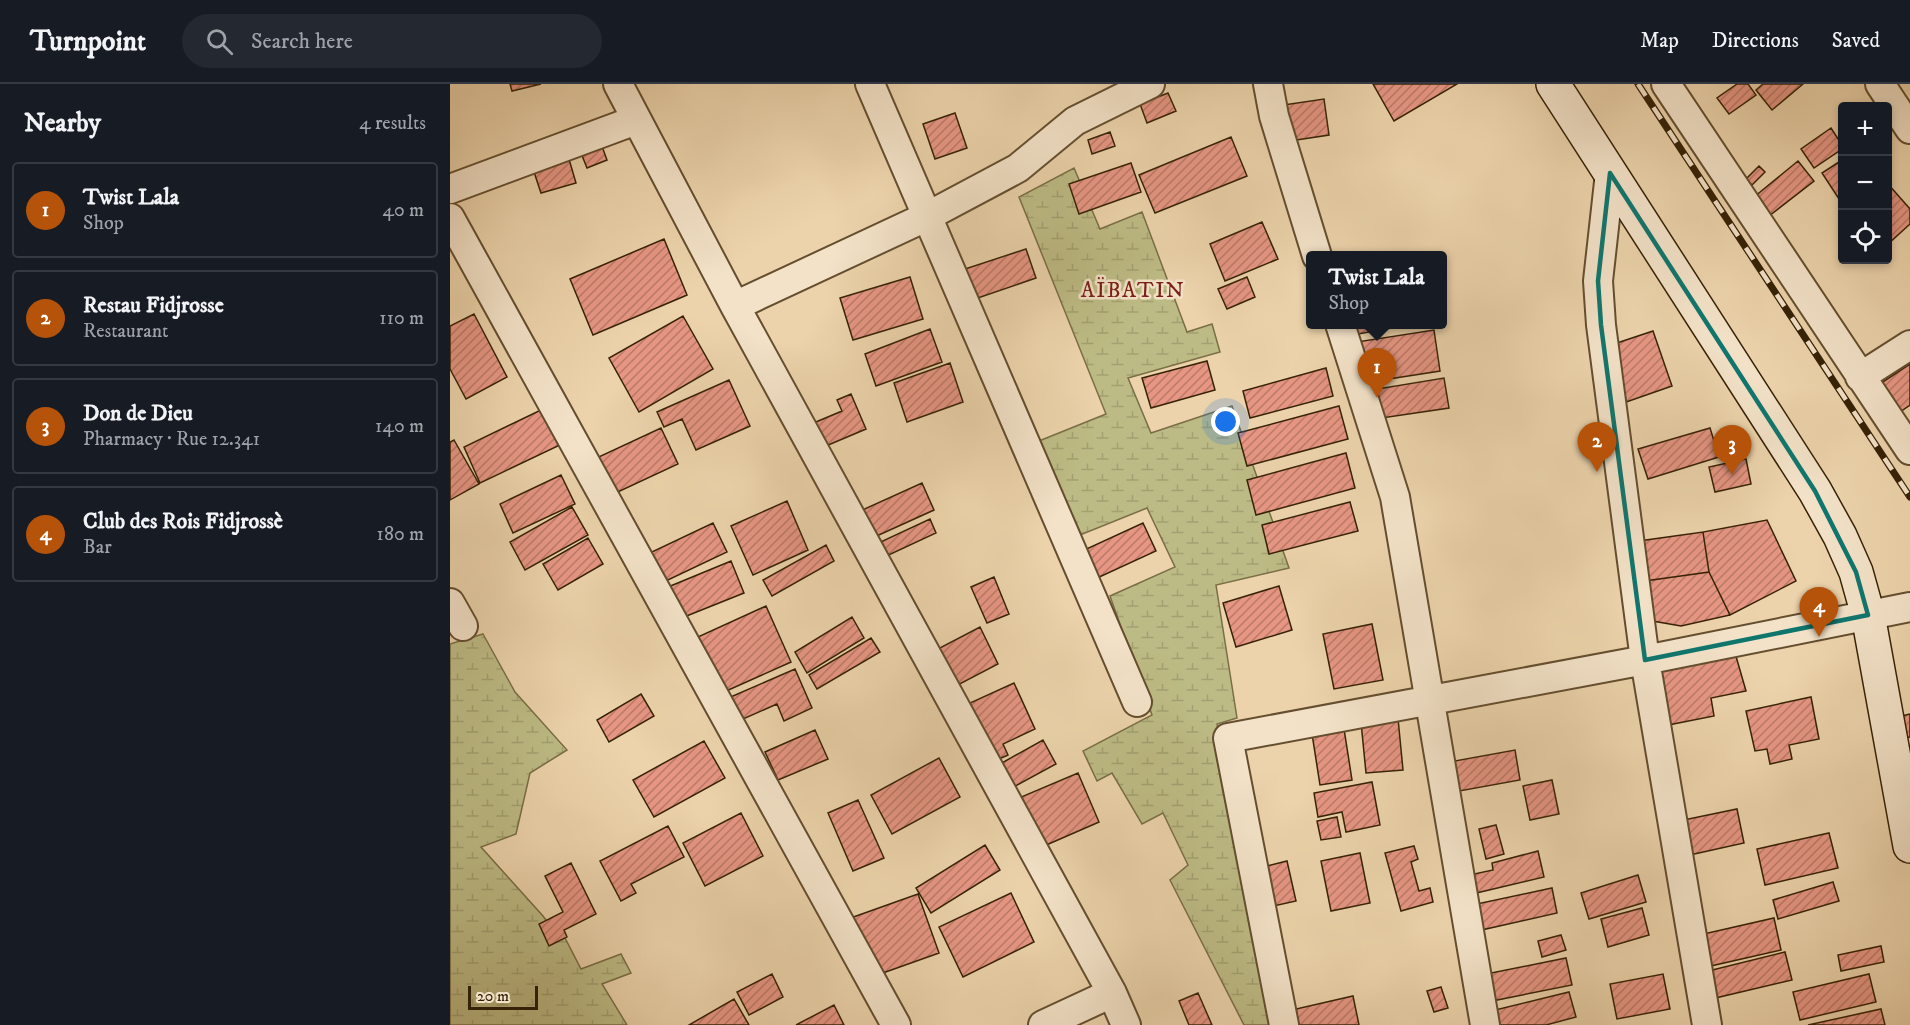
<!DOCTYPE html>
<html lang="en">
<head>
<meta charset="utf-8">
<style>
  :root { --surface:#171b24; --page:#242831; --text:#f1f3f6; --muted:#9ea1a6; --line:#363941; --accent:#b45309 }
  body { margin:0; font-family:"IM FELL DW Pica",serif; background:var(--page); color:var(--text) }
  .controls { position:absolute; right:18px; top:18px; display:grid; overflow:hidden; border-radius:6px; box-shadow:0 3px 9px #0003 }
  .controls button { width:54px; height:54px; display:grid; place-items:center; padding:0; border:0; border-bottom:2px solid var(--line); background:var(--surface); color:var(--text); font:30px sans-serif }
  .scale { position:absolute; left:18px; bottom:15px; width:70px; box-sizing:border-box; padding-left:6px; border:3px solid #362206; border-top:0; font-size:16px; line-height:21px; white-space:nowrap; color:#362206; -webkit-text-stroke:4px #f3e2c8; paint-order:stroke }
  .you { position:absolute; left:776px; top:338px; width:21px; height:21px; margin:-15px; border:4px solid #fff; border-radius:50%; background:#1a73e8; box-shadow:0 0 0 9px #1a73e833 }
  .badge { display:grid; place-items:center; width:39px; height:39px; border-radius:50%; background:var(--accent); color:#fff; font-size:20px; font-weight:700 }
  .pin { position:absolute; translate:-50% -50px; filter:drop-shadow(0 2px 3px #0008) }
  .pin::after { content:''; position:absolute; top:32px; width:21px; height:18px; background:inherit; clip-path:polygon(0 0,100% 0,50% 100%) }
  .popup { position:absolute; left:856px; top:167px; width:141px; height:78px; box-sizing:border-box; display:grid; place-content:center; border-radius:6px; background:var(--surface); filter:drop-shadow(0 2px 4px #0005); font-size:20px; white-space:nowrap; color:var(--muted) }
  .popup b { font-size:22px; color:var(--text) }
  .popup::after { content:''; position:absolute; left:50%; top:100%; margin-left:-12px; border:12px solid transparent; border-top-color:var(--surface) }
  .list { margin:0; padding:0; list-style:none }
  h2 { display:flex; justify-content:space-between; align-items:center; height:78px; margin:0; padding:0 24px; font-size:26px }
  h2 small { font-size:20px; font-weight:400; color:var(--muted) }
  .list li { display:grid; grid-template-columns:39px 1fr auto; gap:18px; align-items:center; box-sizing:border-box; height:96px; margin:0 12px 12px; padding:0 12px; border:2px solid var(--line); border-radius:6px }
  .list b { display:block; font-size:22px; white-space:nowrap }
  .list p { margin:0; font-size:20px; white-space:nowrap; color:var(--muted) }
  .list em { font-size:20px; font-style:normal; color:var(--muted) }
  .icon { flex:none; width:33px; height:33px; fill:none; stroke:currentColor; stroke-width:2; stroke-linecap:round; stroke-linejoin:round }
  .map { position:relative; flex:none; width:1460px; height:941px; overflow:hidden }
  header { display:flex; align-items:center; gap:36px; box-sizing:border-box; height:84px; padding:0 30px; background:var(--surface); border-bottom:2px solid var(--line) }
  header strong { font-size:28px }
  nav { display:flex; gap:33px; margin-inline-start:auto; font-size:21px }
  .search { width:420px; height:54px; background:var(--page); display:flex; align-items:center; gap:15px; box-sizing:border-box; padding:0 21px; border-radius:33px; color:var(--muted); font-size:22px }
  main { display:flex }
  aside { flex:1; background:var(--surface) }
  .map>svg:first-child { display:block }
  .wetland { fill:url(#wetland-marsh); stroke:#7a6e46; stroke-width:1.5 }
  .building { fill:url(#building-hatch); stroke:#362206; stroke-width:1.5 }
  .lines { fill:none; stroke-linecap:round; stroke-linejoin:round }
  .street-casing { stroke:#644e2f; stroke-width:32 }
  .secondary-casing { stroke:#362206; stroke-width:36 }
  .street { stroke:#f3e2c8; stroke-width:28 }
  .secondary { stroke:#f3e2c8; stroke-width:33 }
  .rail-casing { stroke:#362206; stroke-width:7 }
  .rail { stroke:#f3e2c8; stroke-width:4.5; stroke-dasharray:14; stroke-linecap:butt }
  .marked { fill:none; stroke:#0f766e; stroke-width:4.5; stroke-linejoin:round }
  .labels { text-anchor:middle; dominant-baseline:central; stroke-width:5; stroke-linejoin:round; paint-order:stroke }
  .neighbourhood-label { font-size:22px; letter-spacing:1.5px; fill:#7a1f14; stroke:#f3e2c8 }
</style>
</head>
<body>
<header>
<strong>Turnpoint</strong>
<div class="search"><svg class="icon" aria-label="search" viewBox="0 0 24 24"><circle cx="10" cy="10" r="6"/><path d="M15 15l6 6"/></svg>Search here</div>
<nav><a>Map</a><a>Directions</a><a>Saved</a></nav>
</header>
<main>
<aside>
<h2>Nearby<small>4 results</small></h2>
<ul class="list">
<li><span class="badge">1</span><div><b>Twist Lala</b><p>Shop</p></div><em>40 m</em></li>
<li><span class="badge">2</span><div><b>Restau Fidjrosse</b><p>Restaurant</p></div><em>110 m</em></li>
<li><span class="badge">3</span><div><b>Don de Dieu</b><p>Pharmacy · Rue 12.341</p></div><em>140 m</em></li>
<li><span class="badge">4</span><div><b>Club des Rois Fidjrossè</b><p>Bar</p></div><em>180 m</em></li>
</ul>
</aside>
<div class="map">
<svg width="1460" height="941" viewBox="0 0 1460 941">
  <defs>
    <pattern id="wetland-marsh" width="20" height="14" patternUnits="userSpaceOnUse" patternTransform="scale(1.5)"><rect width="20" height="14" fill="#bdbb85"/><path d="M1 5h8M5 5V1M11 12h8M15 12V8" fill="none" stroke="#a3a071"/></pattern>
    <pattern id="building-hatch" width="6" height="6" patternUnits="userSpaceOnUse" patternTransform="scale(1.5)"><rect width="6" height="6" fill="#e69683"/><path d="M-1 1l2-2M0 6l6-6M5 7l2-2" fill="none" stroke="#bb7a69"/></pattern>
  </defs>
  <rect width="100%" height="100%" fill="#ecd3ab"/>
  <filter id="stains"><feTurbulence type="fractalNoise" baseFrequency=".00333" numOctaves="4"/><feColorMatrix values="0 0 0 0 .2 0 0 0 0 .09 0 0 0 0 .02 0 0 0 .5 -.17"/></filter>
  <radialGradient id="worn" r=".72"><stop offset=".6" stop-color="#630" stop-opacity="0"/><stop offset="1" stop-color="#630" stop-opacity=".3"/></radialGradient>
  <!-- wetland -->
  <path class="wetland" d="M624 84 650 145 692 128 737 248 762 240 770 268 678 294 701 349 782 322 839 484 766 501 787 634 767 640 819 941H794L720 796 738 781 713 729 692 740 662 689 647 697 633 667 702 631 660 512 725 483 697 424 630 451 589 357 656 330 569 113Z
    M33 550 65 608 117 666 80 689 66 750 31 763 93 832 108 852H114L131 885 171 870 181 889 152 900 177 941H0V560Z"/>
  <!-- building -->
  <path class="building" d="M60 0H91L62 7Z
    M923 0H1007L944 37Z
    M1287 0H1298L1306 11 1279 30 1267 14Z
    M1313 0H1353L1322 26 1306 6Z
    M718 9 726 27 697 39 690 20Z
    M874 15 879 51 820 60 814 24Z
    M505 29 517 64 485 75 473 40Z
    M1381 44 1392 61V65L1364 84 1351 65Z
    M146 46 157 76 137 84 125 54Z
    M660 48 665 62 642 70 638 56Z
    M781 53 797 92 705 129 689 91Z
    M116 65 126 99 91 109 80 76Z
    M1392 76V117L1391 118 1372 89Z
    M1348 77 1364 97 1319 132 1304 113Z
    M681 79 691 108 629 130 619 100Z
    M1309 82 1315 88 1302 101 1296 95Z
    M1438 100 1460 125V140L1438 160Z
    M812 138 828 175 775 197 760 160Z
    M214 155 237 211 143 251 120 195Z
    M576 165 586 194 516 218 506 188Z
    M460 193 473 235 403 256 390 214Z
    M797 193 805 213 777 225 768 205Z
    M24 230 57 293 16 315 0 285V242Z
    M233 232 263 285 189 328 159 274Z
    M895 240H964L897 252Z
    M480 245 492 278 426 302 415 270Z
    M984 246 990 287 907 300 900 259Z
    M1203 247 1222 302 1159 324 1140 268Z
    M757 277 765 306 701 324 692 294Z
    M500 279 513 318 457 338 444 299Z
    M1460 280V321L1450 328 1430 300Z
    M876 284 883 312 800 334 793 307Z
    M994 294 999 324 925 335 921 306Z
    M279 296 300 342 246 366 232 335 214 343 207 328Z
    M401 310 416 345 357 370 347 346 392 327 387 316Z
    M889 322 898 355 797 382 788 349Z
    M93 325 110 361 30 399 14 363Z
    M211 344 228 380 157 413 140 377Z
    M1260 344 1269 373 1198 395 1188 365Z
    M4 356 29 400 0 416V358Z
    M896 369 905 404 806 431 797 396Z
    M1296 375 1301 400 1265 408 1259 383Z
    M111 391 125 420 63 449 50 420Z
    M472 399 484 426 409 460 397 433Z
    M337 417 358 466 303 491 281 442Z
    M900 418 908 447 819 470 812 441Z
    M122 423 138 451 75 486 60 458Z
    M480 435 486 449 430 475 424 461Z
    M1317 436 1346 497 1280 531 1259 488 1253 448Z
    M263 439 277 468 201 504 187 475Z
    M693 439 706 467 645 495 632 467Z
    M1253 448 1259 488 1188 498 1182 458Z
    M138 454 153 480 108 506 93 480Z
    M376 461 384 477 322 512 313 496Z
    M281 477 294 509 219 539 206 508Z
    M1259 488 1280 531 1231 542 1197 536 1188 498Z
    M544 493 559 530 537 539 521 503Z
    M829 502 842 546 786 563 773 519Z
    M316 522 341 578 265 612 239 557Z
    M402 533 414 554 357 589 345 568Z
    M922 540 933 596 884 605 873 550Z
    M530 543 548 580 502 604 484 567Z
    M421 554 430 568 367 605 359 591Z
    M1281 555 1296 607 1261 614 1264 632 1203 644 1192 572Z
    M345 585 362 624 334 637 327 620 277 642 267 619Z
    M564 599 585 645 553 660 558 671 535 681 509 624Z
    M191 610 204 632 159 658 147 636Z
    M1361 613 1369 655 1339 661 1342 675 1320 680 1317 665 1305 667 1296 627Z
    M947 624 953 686 916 689 910 628Z
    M1460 630V653L1432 660 1426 638Z
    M892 632 902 696 870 701 860 637Z
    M365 646 378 675 328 696 315 668Z
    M593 656 606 680 547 712 534 689Z
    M254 657 275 694 204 733 183 696Z
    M1065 666 1070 696 1004 708 999 678Z
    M489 674 510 713 442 750 421 711Z
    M628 689 649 738 578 769 557 719Z
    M1102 696 1109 730 1080 736 1073 702Z
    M922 698 930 741 896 748 892 728 868 733 864 709Z
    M408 716 434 774 403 787 378 729Z
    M1287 725 1294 759 1226 774 1219 739Z
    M291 729 313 772 255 802 233 759Z
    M887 733 891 753 871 756 867 737Z
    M1046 741 1054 770 1036 775 1029 745Z
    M218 742 234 773 181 800 186 809 171 817 150 777Z
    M1379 749 1388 784 1315 801 1307 765Z
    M535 761 550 786 481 829 466 804Z
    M964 762 968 775 961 778 969 807 980 804 983 818 951 827 935 769Z
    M1088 767 1094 793 1005 814 1001 795 1043 786 1042 779Z
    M910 769 920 819 881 827 871 777Z
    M837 777 846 817 801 827 792 788Z
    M121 779 146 830 114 846 117 853 99 862 89 840 113 828 95 792Z
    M1188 791 1196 818 1139 835 1131 809Z
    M1383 798 1389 817 1328 835 1323 816Z
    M1102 804 1107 829 1027 847 1022 821Z
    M561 809 584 858 513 893 489 843Z
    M468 810 489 869 416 895 395 836Z
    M1192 824 1199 851 1158 863 1151 835Z
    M1324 834 1331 866 1243 886 1236 854Z
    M1111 851 1116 866 1092 873 1088 857Z
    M1431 862 1434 878 1391 887 1388 871Z
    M1335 868 1342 896 1261 915 1254 888Z
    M1116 874 1122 901 1037 918 1031 891Z
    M322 890 333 913 299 931 287 908Z
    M1213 890 1220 925 1167 935 1160 900Z
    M1419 890 1426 918 1350 936 1343 908Z
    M991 903 998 924 984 928 977 907Z
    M1119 908 1126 933 1096 941H1040L1037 928Z
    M748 909 762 941H739L729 917Z
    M903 912 909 941H849L846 925Z
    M284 915 299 941H239Z
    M384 921 394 941H346Z
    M1431 925 1435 941H1358Z"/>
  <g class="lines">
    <defs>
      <path id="street" d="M168 0 285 222 662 909 676 941
        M420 0 687 618
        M818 0 824 32 867 172
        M1216 0 1460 366
        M1430 0 1460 45
        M1160 89 1148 197 1151 241 1195 576 1257 941
        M0 105 186 36
        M0 134 446 941
        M285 222 478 132 568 84 625 37 700 0
        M890 240 945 413 1035 941
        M1410 293 1460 261
        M0 519 13 542
        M593 941 662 909
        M834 941 778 654 1195 576 1460 523"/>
      <path id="secondary" d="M1103 0 1365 407 1390 452 1406 488 1418 531 1460 762"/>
    </defs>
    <!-- street casing -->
    <use href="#street" class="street-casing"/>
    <!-- secondary casing -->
    <use href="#secondary" class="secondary-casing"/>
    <!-- street -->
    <use href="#street" class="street"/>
    <!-- secondary -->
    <use href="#secondary" class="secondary"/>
    <defs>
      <path id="rail" d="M1188 0 1460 413"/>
    </defs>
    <!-- rail casing -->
    <use href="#rail" class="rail-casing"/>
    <!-- rail -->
    <use href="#rail" class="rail"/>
  </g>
  <!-- marked area -->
  <path class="marked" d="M1160 89 1365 407 1406 488 1418 531 1195 576 1151 241 1148 197Z"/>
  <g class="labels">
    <!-- neighbourhood labels -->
    <g class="neighbourhood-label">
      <text x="683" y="206">AÏBATIN</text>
    </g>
  </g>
  <rect width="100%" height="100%" filter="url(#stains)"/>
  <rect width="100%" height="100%" fill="url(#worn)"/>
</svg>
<div class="controls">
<button>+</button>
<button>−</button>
<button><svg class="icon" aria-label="locate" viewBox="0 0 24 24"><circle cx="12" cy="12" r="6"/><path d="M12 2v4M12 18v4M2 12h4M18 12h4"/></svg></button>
</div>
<div class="scale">20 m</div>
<div class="you"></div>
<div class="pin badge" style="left:927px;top:314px">1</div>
<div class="popup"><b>Twist Lala</b>Shop</div>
<div class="pin badge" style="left:1147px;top:388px">2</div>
<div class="pin badge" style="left:1282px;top:391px">3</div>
<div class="pin badge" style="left:1369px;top:553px">4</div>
</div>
</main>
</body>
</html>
